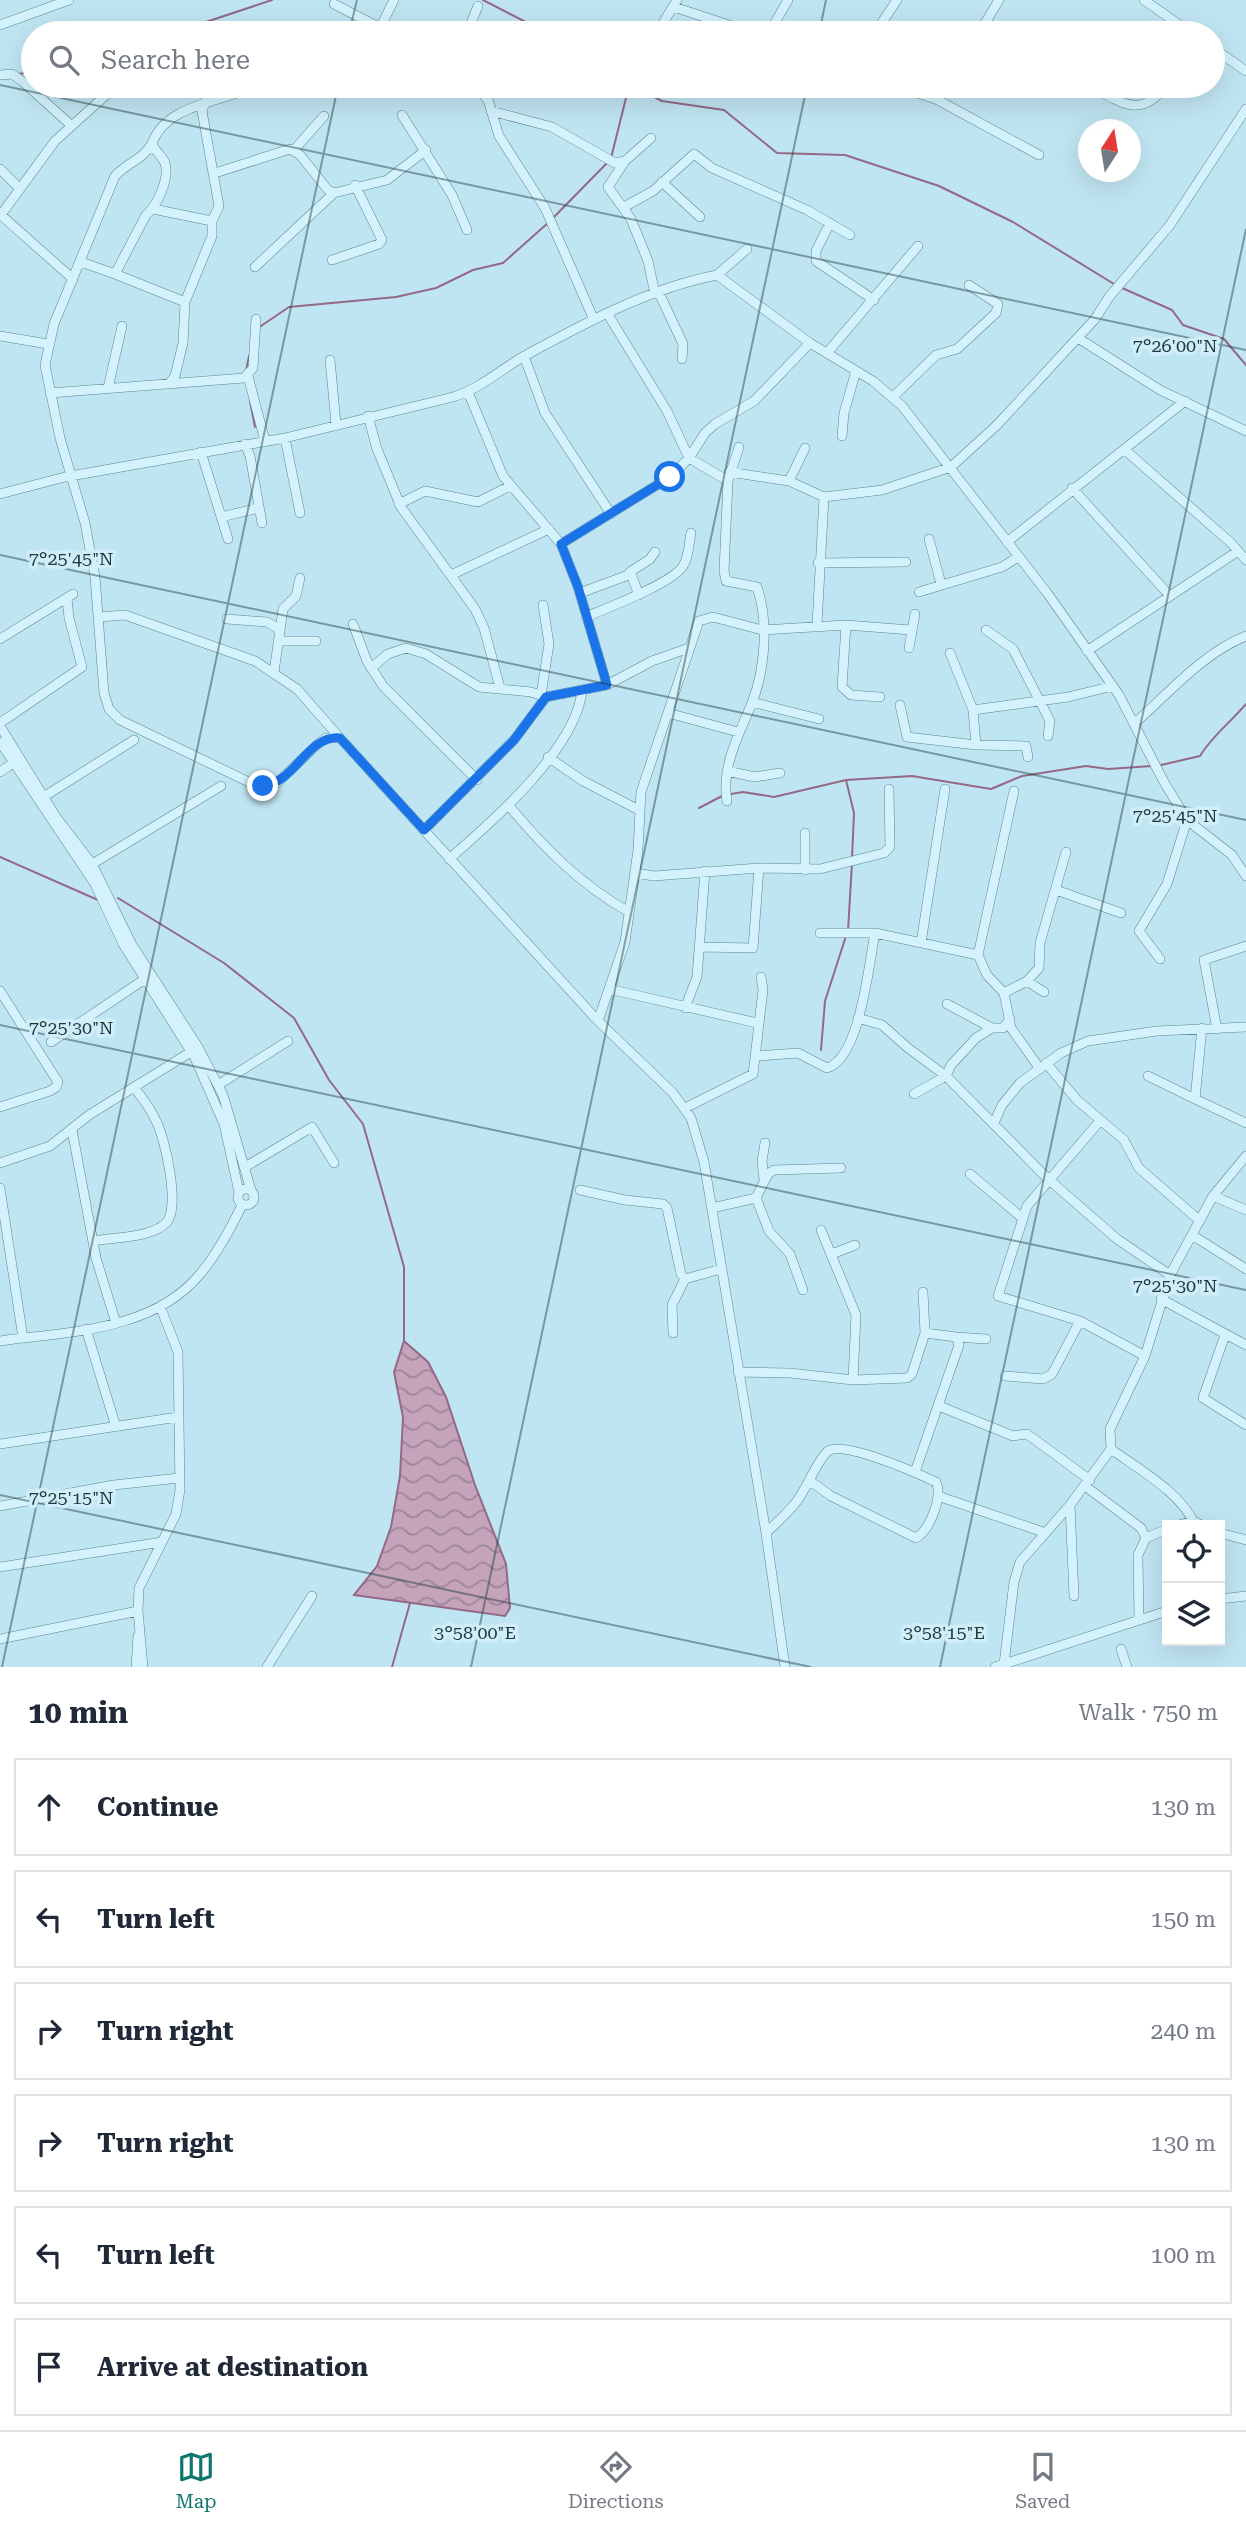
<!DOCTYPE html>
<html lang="en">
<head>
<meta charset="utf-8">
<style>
  :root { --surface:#fff; --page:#f6f6f7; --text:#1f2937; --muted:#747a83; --line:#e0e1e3; --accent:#0f766e }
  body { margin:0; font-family:"Roboto Serif",serif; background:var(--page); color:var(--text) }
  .controls { position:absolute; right:21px; bottom:21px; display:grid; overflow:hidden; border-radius:0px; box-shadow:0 7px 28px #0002 }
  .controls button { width:63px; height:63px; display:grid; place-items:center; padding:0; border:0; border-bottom:2px solid var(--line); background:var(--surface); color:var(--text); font:35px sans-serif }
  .compass { position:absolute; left:1078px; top:119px; width:63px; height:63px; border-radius:50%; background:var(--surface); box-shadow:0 7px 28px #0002; rotate:12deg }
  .stop { position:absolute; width:21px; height:21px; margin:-16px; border:5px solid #1a73e8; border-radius:50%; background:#fff }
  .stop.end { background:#1a73e8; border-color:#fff; box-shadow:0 2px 7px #0008 }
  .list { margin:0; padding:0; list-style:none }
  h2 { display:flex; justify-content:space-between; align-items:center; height:91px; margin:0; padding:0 28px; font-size:30px }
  h2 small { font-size:23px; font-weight:400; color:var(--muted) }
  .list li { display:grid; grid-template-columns:46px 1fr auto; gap:21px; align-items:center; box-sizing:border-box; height:98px; margin:0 14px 14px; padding:0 14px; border:2px solid var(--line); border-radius:0px }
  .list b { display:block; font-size:26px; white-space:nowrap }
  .list em { font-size:23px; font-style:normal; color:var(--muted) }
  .icon { flex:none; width:38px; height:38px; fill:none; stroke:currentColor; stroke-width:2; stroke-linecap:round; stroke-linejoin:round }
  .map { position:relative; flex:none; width:1246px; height:1667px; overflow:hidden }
  .search { position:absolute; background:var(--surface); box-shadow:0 7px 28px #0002; left:21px; right:21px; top:21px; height:77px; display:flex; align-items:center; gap:18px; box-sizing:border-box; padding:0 24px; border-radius:38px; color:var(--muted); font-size:26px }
  .sheet { height:763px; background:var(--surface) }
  nav { display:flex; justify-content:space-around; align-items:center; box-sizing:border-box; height:98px; border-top:2px solid var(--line); background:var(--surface); font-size:19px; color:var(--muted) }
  nav a { display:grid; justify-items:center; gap:4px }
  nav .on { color:var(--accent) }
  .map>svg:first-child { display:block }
  .water { fill:url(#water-waves); stroke:#936986; stroke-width:2 }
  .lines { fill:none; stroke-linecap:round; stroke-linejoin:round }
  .stream { stroke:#936986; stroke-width:2 }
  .minor-casing { stroke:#56888d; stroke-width:10 }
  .minor { stroke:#d4f2fc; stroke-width:9 }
  .route { stroke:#1a73e8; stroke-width:9 }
  .ticks { fill:none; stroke:#1c3a3b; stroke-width:2; stroke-opacity:0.45 }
  .ticks-label { font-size:18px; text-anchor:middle; fill:#1c3a3b; stroke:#d0eef9; stroke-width:7; stroke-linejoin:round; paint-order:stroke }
</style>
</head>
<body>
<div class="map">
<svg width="1246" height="1667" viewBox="0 0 1246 1667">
  <defs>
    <pattern id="water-waves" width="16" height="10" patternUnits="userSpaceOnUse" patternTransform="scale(1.75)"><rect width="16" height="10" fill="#c4a3bb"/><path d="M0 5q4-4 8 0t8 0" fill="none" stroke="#9e8699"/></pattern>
  </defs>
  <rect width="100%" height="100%" fill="#c0e5f2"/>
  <!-- water -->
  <path class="water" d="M404 1341 428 1362 446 1397 475 1485 506 1564 510 1608 505 1616 354 1595 377 1566 391 1527 400 1476 403 1417 394 1372Z"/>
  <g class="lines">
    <!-- stream -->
    <path class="stream" d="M483 0 547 33
      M173 33 272 0
      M18 74 33 72
      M633 86 662 101 724 110 777 153 845 155 939 186 1013 222 1114 284
      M611 158 629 86
      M553 218 608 162
      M1122 288 1172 310 1183 325 1224 339 1246 365
      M261 326 289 307 396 297 436 288 473 270 503 263 549 222
      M246 371 249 356
      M250 401 255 427
      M1161 765 1200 756C1212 736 1231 722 1246 704
      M846 780 854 813 852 858
      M731 794 743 792 774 797 846 780 912 776 991 789 1022 776 1086 766 1108 769 1152 766
      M699 808 722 796
      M0 857 98 900
      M118 898 224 963 294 1018 329 1080 363 1124 404 1267V1341
      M848 931 852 863
      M821 1050 825 1001 846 936
      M392 1667 410 1603"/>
    <defs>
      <path id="minor" d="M1144 0 1191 33
        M334 4 390 33
        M674 7 753 33
        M986 22 1005 33
        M0 25 69 0
        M380 28 394 0
        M467 33 478 6
        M657 33 677 0
        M769 33 788 0
        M875 33 897 0
        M979 33 999 0
        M1213 48 1246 71
        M0 75 12 74 22 81 72 126
        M464 86 481 92 488 100 499 136 545 208 594 320
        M895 86 936 99 1039 155
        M1092 86C1120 103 1142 119 1165 86
        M936 99 946 86
        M491 111 552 127 615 163 625 161
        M402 115 452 195 467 230
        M651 138 625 161 608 187 631 219 648 261 655 294
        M152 144C142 160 128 162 115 176L54 324 45 365 60 438 85 523 95 577 104 693 109 709 120 720 255 785 277 783 319 743 326 738H340L598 1021 672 1092 691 1118 704 1162 766 1533 785 1667
        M294 150 324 116
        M0 169 20 189
        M215 173 290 149 300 155 328 190 334 193 387 180 426 150
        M662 182 700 217
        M624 207 653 191 694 154 712 168 807 210 850 235
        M153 209 212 221
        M1 215 73 279
        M0 216 55 141 116 86
        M830 223 816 251V261L874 300
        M332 260 379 244 382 240 355 185
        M81 262 115 274 146 215C157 206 170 178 165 163 162 156 155 151 152 144 165 104 223 102 255 86
        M255 267 334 193
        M115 274 185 302
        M717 275 747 249
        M659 293 683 344 682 359
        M607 313 667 411 689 458 728 481
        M0 336 48 344
        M1078 338 1160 390 1246 431
        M827 353 918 246
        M524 356 545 413 611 514
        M330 360 336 424
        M248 376 265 441
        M169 384 175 376 183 343 185 302 212 236V221L219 206 202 111 211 86
        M108 388 122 326
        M468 392 503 476 561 544 578 587 607 685
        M50 393 244 378 253 368 256 319
        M894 396 936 355 957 349 996 313 998 304 969 285
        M368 416 377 449 401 507 475 609 484 628 500 688
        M842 436 844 413 856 371
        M285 438 300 513
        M245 444 250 456 262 523
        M1125 450 1230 542 1246 560
        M201 452 228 539
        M729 472 789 481 824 497
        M789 481 805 448
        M1072 488 1170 596
        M0 494 65 477 285 438 453 397C482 388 502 368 528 354 587 322 650 288 717 275L810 343 873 381 902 406 1048 594 1119 695 1164 782 1187 820 1232 855 1246 876
        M399 504 425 491 478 502 510 486
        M221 517 259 508
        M929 539 941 584
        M1007 542 1185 401
        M561 544 670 477 689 458 705 433 715 424 754 401 810 343
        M818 563 906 562
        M451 575 549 529
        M919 592 1002 567 1018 557
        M580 593 631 574
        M639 595 630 572 650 559 655 552
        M99 617 125 615 255 661 297 689 340 738
        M586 617C607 608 673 583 683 566 689 557 689 543 691 533
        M227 619 267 622 279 629
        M353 624 367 661 383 686 477 780
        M817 625 824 497 882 490 951 467 997 425 1095 319 1109 297 1170 225 1246 109
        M846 625 842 687 851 695 880 697
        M986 630 1013 649 1050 721 1048 736
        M0 639 73 594
        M278 641H316
        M909 648 915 614
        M1087 651 1238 551
        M950 653 973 710
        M371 668 388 654 406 648 426 654 479 687 531 692 546 697 607 685 652 661 689 648
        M274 672 283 609 296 596 300 578
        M541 695 549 644 543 605
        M752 702 819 719
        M900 705 907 737 976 745 1026 746 1028 757
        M668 713 738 732
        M0 723 82 667 69 618 67 598
        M1135 723C1169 693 1203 653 1246 636
        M0 726 56 817 92 864 132 945 198 1047 223 1095 251 1190
        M0 742 95 884 123 944 194 1056 224 1124 239 1192
        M976 745 973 710 1068 697 1113 686
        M548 757 583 781 639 810
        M727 771 755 777 780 773
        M0 772 13 763
        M1014 791 978 955 987 975 1004 993 1011 1028 1040 1069
        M45 796 134 740
        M727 801C721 766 739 735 752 703 765 669 769 622 757 587L726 581 724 571 728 481 739 447
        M509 806C544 848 581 885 629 912
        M424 830 514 740 546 697
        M805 833V870
        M449 859C492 822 577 748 582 690
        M89 866 221 786
        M635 873 654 876 759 868 820 869 884 853 890 847 889 789
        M1056 890 1121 913
        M820 933H875L978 955
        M921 943 945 789
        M701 947 753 948 759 868
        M1160 959 1139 931 1167 884 1187 820
        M1027 981 1044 992
        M609 989 757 1023
        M0 991 58 1082 56 1087 50 1091 0 1107
        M1004 993 1027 981 1039 968 1040 943 1066 852
        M947 1004 992 1028
        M685 1008 697 977 705 871
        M858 1018 882 1025 908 1048 946 1076 1047 1178 1117 1239 1170 1275
        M598 1021 625 942 638 850 641 792 699 621 713 617 762 630 846 625 911 630
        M1202 1028 1195 1099 1246 1123
        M1217 1029 1204 960 1246 946
        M51 1042 148 977
        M757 1056 798 1053 827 1068C860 1059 869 963 875 933
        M1046 1063 1077 1100 1124 1140 1139 1168 1200 1221
        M1148 1076 1195 1099
        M218 1085 288 1041
        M914 1094 946 1076 951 1065 976 1038 992 1028H1003L1010 1019
        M685 1108 753 1074 763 990 761 977
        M1099 1122 1027 1206 998 1296 1080 1321 1145 1356
        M994 1123 1002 1105 1020 1083 1061 1053 1088 1041 1157 1031 1246 1027
        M72 1130 96 1258 116 1323
        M0 1163 50 1146 89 1115 194 1050
        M245 1167 312 1127 334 1163
        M970 1174 1021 1217
        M764 1180 762 1161 765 1143
        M0 1188 23 1338
        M238 1197a8 8 0 1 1 16 0a8 8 0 1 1-16 0Z
        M580 1190 625 1200 663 1204 667 1208 681 1274 685 1279
        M1213 1196 1246 1210
        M756 1198 769 1231 790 1254 803 1290
        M712 1208 756 1198 768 1174 774 1170 841 1168
        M821 1230 856 1315 853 1380
        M1192 1235 1246 1269
        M93 1241C114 1237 151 1238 166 1223 181 1208 165 1136 155 1119 150 1107 141 1097 134 1087
        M832 1254 855 1245
        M1161 1299 1246 1345
        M86 1329 116 1427
        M673 1333 672 1305 685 1279 721 1269
        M1225 1335 1203 1398 1246 1425
        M956 1337 986 1339
        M0 1341C66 1332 154 1331 200 1274 217 1254 231 1228 242 1205
        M738 1372 790 1373 853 1380 907 1378 912 1374 925 1333 923 1292
        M1005 1376 1043 1379 1052 1374 1080 1321
        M939 1406 1013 1436 1027 1434 1090 1480
        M0 1444 178 1417
        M1111 1449C1138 1469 1182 1493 1195 1525
        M915 1472 959 1345 956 1337 925 1333
        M1085 1486 1141 1528 1146 1538
        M938 1496 1043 1532
        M1070 1505 1074 1596
        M0 1506 114 1485 179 1478
        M1179 1525 1193 1521 1201 1525
        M766 1533C776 1523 788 1513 797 1501 806 1489 818 1459 828 1451 843 1440 919 1474 936 1482 943 1496 930 1530 916 1538L831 1496 810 1481
        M1220 1533 1246 1540
        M0 1567 162 1542
        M1220 1599 1246 1596
        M1139 1620 1138 1555 1146 1538 1167 1529
        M0 1639 138 1611
        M1121 1649 1127 1667
        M1004 1664 1014 1582 1020 1562 1070 1505 1111 1449 1110 1429 1145 1356 1170 1275 1213 1196 1246 1156
        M136 1667 138 1636
        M143 1667 138 1611 139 1588 176 1514 180 1490 178 1352 160 1306
        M267 1667 312 1596
        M995 1667 1167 1611"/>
    </defs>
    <!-- minor casing -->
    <use href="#minor" class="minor-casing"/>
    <!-- minor -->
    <use href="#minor" class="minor"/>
  </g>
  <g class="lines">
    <!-- route -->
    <path class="route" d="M263 786C296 782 307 735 340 738L424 830 514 740 546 697 607 685 578 587 561 544 670 477"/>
  </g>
  <!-- ticks -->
  <path class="ticks" d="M349 33 357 0M819 33 826 0M0 85 1246 350M0 555 1246 820M0 1025 1246 1290M0 1495 811 1667M2 1667 338 86M471 1667 807 86M940 1667 1246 229"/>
  <g class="ticks-label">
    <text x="1175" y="352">7°26'00"N</text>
    <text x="71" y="565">7°25'45"N</text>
    <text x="1175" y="822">7°25'45"N</text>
    <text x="71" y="1034">7°25'30"N</text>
    <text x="1175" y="1292">7°25'30"N</text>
    <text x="71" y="1504">7°25'15"N</text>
    <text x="475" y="1639">3°58'00"E</text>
    <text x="944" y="1639">3°58'15"E</text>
  </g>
</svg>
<div class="controls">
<button><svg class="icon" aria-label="locate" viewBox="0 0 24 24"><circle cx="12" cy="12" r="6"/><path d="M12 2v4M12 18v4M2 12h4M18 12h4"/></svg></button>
<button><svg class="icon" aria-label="layers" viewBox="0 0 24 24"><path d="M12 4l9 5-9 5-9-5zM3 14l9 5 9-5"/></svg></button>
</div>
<svg class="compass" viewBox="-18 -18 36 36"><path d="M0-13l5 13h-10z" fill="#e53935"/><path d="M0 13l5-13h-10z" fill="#747a83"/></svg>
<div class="stop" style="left:670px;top:477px"></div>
<div class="stop end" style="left:263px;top:786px"></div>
<div class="search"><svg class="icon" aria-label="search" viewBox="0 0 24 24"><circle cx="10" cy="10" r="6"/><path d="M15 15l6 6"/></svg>Search here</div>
</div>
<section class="sheet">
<h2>10 min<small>Walk · 750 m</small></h2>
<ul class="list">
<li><svg class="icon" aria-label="ahead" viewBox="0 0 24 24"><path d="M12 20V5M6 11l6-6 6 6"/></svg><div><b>Continue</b></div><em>130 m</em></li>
<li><svg class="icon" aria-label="left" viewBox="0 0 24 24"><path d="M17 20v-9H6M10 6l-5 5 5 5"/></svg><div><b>Turn left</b></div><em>150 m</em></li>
<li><svg class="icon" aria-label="right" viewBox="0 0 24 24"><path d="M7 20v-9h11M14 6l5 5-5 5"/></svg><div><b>Turn right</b></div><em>240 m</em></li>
<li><svg class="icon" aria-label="right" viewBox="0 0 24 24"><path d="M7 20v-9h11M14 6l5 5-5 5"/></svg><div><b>Turn right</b></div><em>130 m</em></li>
<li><svg class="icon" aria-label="left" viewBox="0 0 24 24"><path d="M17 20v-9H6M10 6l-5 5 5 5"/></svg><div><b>Turn left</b></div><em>100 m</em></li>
<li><svg class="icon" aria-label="arrive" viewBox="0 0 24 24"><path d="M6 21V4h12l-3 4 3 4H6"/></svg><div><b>Arrive at destination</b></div></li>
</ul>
</section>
<nav>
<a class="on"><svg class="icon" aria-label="map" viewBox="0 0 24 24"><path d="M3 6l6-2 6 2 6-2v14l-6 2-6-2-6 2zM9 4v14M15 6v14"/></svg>Map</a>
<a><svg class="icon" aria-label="directions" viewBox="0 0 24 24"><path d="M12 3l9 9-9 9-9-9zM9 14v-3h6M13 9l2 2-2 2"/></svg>Directions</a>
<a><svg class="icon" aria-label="saved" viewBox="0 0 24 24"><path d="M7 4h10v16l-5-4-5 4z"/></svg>Saved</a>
</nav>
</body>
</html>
